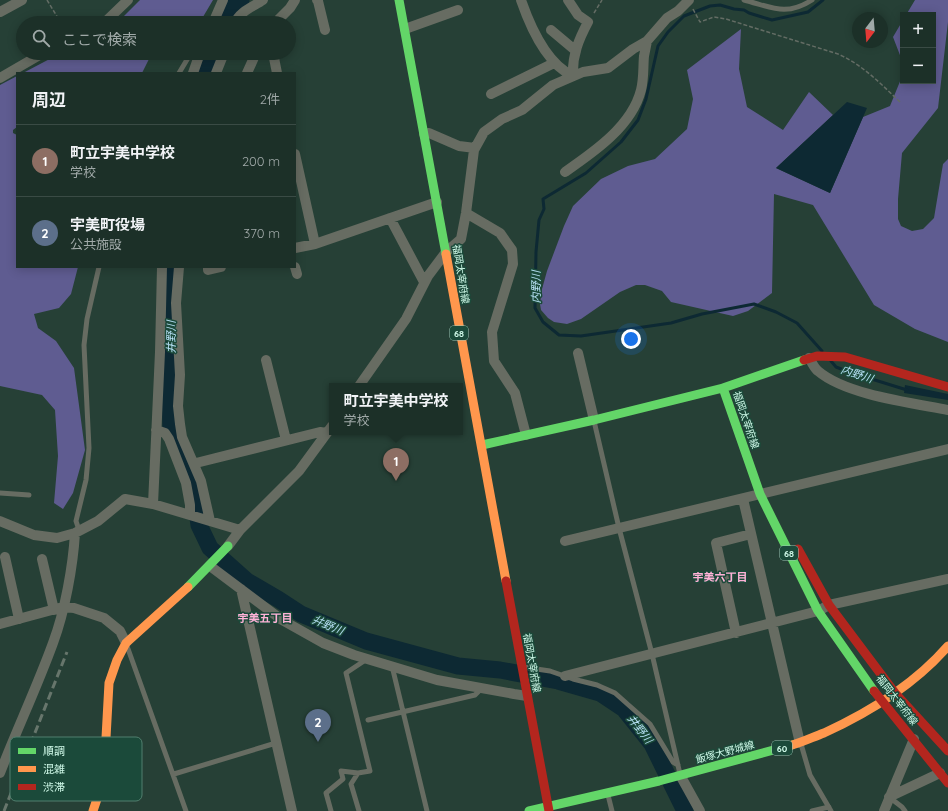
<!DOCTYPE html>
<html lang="ja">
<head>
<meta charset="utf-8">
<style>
  :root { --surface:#1c3028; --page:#293c34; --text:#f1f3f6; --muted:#a0a9a8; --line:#3a4b45; --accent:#ea580c }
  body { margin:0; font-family:Quicksand,"Noto Sans JP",sans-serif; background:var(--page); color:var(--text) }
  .controls { position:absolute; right:12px; top:12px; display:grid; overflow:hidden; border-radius:0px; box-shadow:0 2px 10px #0003 }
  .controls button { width:36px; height:36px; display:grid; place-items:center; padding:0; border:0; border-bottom:1px solid var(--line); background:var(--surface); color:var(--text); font:20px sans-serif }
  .compass { position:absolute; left:852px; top:12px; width:36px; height:36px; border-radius:50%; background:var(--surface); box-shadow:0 2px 10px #0003; rotate:196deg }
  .you { position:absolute; left:631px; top:339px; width:14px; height:14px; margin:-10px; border:3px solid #fff; border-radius:50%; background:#1a73e8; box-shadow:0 0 0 6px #1a73e833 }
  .badge { display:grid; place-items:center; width:26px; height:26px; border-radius:50%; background:var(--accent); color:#fff; font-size:13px; font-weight:700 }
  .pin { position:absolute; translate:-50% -33px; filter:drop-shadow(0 1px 2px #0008) }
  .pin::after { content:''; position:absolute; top:21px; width:14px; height:12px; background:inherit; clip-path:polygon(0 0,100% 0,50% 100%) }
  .popup { position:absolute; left:329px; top:383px; width:134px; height:52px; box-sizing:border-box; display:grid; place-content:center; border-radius:0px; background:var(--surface); filter:drop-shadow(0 1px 3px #0005); font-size:13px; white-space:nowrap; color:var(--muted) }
  .popup b { font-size:15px; color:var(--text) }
  .popup::after { content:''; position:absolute; left:50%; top:100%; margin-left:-8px; border:8px solid transparent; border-top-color:var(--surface) }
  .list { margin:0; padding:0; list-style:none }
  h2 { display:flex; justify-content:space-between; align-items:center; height:52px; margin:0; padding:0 16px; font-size:17px }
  h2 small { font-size:13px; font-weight:400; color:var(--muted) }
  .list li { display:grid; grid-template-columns:26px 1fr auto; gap:12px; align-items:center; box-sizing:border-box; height:72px; padding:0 16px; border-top:1px solid var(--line) }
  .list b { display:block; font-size:15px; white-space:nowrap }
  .list p { margin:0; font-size:13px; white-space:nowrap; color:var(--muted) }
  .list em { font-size:13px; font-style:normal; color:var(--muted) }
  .icon { flex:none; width:22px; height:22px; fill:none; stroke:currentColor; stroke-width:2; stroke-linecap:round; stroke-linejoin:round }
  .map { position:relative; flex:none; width:948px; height:811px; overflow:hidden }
  .search { position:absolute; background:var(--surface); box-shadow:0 2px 10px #0003; left:16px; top:16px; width:280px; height:44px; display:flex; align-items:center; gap:10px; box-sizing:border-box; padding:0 14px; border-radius:22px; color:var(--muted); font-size:15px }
  .panel { position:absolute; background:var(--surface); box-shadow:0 2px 10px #0003; left:16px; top:72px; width:280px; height:196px; border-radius:0px }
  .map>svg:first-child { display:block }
  .forest { fill:#5f5c91 }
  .water { fill:#0d2933 }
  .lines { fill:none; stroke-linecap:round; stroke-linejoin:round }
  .stream { stroke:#0d2933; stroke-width:3 }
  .river { stroke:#0d2933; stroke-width:17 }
  .path { stroke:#636c64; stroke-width:1.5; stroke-dasharray:4 2; stroke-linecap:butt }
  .lane { stroke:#676c62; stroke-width:5 }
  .street { stroke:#676c62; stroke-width:10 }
  .fast { stroke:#63d668; stroke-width:9 }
  .slow { stroke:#ff974d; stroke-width:9 }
  .jam { stroke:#b3261e; stroke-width:9 }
  .rail { stroke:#67766c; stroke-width:3; stroke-dasharray:8 4; stroke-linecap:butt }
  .labels { text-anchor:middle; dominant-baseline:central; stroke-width:3; stroke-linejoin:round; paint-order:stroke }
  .shield { fill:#1b4a3a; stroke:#99c4b4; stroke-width:1 }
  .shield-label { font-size:9px; font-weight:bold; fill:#cff9e8 }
  .street-label { font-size:10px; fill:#cff9e8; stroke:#1b4a3a }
  .water-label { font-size:11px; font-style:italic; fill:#b6e0f4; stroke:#1b4a3a }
  .neighbourhood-label { font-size:11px; font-weight:bold; fill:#feb2d7; stroke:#1b4a3a }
  .key { fill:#1b4a3a; stroke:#517f6e; stroke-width:1 }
  .key-label { font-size:11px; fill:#cff9e8 }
</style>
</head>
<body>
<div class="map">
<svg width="948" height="811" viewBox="0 0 948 811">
  <rect width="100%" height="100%" fill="#264036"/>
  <!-- forest -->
  <path class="forest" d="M140 0H213L200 22 198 23H117Z
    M915 0H948V22L938 108 902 153 898 199V219L901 226 912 231 923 229 934 218 943 164 948 159V342L915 329 874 305 813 205 774 194 772 293 748 311 733 316 671 302 662 291 645 285H636L620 292 581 319 567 324 554 322 548 318 541 310 540 304 542 289 547 271 564 226 573 206 601 179 628 166 655 159 687 129 693 99 687 70 741 29 739 69 747 107 783 130 809 92 833 115 776 168 830 193 863 117 890 106 903 74V81H933V15H906Z
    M903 20V63L893 37Z
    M61 53H152L142 73H102L99 72 95 73H23Z
    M17 76V127L13 130V133L17 135V267H78L71 294 59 308 34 314 38 328 56 341 74 368 85 450 73 493 63 509 54 503 58 456 55 410 42 395 0 386V85Z"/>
  <!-- water -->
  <path class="water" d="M847 102 867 108 830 193 776 168Z
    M905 385 948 394V400L904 393Z"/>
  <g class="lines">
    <!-- stream -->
    <path class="stream" d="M822 351 797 323 776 312 754 304 702 314 671 323 581 336 559 335 543 322 535 308 536 252 539 220 544 209 543 199 586 173 621 142 638 120 646 99 658 46 668 32 684 16 710 6 720 5 734 9 744 10 749 13 772 20 808 12 823 0
      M831 361 836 367 849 372 907 390"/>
    <!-- river -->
    <path class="river" d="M224 23C227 14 232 5 241 0
      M204 73 212 53
      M171 267 170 300 172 321 170 385 171 430 187 468 196 503 199 525 210 548 247 581 278 599 301 614 366 641 458 666 500 670 558 681 600 693 624 709 652 744 685 811"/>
    <!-- path -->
    <path class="path" d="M47 0 61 23
      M693 9 700 22 714 17 726 19 838 54C863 65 881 84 901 103
      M594 13 602 0"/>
    <!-- lane -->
    <path class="lane" d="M744 0C771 7 786 17 812 0
      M179 73 191 53
      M594 421 619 528 652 654 680 774
      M0 493 29 495
      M79 530 76 521 86 480 89 448 84 345 87 319 99 267
      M127 646 186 811
      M392 666 427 811
      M523 667 550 671 573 679 597 685 615 693 650 724 673 762 678 765
      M368 720 475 695 481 689
      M801 744 810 775 831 811
      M358 773 370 771 346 673 367 659
      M174 774 276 743
      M608 795 612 811
      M889 797 902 807 905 811
      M331 811 326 793 343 779 341 771 358 773 351 784 359 811
      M812 811 829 807"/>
    <!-- street -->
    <path class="street" d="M317 0 318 1 325 30
      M521 0C530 26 547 64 573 76 572 55 579 39 588 22L578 15 568 0
      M0 12 22 0
      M104 23 128 0
      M213 23 223 0
      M235 23C240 11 253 7 263 0
      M275 23 290 8 295 0
      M405 29 458 10
      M551 30 576 51
      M273 53 277 73
      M193 73 200 53
      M216 73 224 53
      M247 73 256 53
      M0 78 43 53
      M491 94 554 63
      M424 134 429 133 459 146 475 148
      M295 154 315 244
      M565 172C594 152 632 126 641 90 644 78 643 67 644 56 645 51 646 46 647 41
      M466 213 500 233 512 250 513 264 492 332 494 361 515 393 526 435
      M390 218 424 282
      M295 248 315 244 437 202
      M179 267 176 303 180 375 178 406 180 424 182 437 201 481 210 521
      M208 267V270L221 267
      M295 267 297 274
      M578 353 594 420
      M809 358C812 362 814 368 818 371 846 395 912 403 948 410
      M266 360 286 440
      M359 386 406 319 428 276 446 252 461 239 466 213 474 150 484 132 502 119 522 110 553 85 583 72 608 68 633 49 647 41 667 18 678 11 689 0
      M156 430 165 433 169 439 186 483 190 505V515
      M196 463 320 432 327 433
      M743 499 800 743
      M153 504 160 352 162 267
      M0 521 34 535 57 538 75 533 98 521 125 499 153 504 240 530
      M565 541 948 449
      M228 546 240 530 299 471 332 426
      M5 557 19 619
      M42 559 54 610
      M210 566 282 620 323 643 354 655 437 680 514 694 527 696
      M241 589 292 811
      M0 624 63 607 74 608 104 618 120 631 126 643
      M736 633 716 543 751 534
      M565 676 818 611 829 605 948 579
      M0 773C17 729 37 687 53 643 65 611 73 566 75 533
      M680 775 700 811
      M889 797 940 773
      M884 811 914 739"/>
    <!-- fast -->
    <path class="fast" d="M399 0 446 254
      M723 388 760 494 818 611 874 691
      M482 445 594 420 723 388 804 360
      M188 587 228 546
      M529 811 659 781 792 745"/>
    <!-- slow -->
    <path class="slow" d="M446 254C465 363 487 472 506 581
      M792 745C803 742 813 737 824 733 870 712 915 684 948 646
      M93 811 99 793 105 756 109 683 117 660 126 643 188 587"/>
    <!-- jam -->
    <path class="jam" d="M804 360 817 356 845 357 948 387
      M798 549 829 605 895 693 948 751
      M506 581 549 811
      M874 691 948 783"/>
    <!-- rail -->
    <path class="rail" d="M4 811 67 652"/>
  </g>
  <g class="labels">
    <!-- shield labels -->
    <g class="shield">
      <rect x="450" y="326" width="18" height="14" rx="3"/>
      <rect x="780" y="546" width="18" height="14" rx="3"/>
      <rect x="772" y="741" width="20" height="14" rx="3"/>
    </g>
    <g class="shield-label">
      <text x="459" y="333">68</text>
      <text x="789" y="553">68</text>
      <text x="782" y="748">60</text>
    </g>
    <!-- street labels -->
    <g class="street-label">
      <text transform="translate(461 274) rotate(81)">福岡太宰府線</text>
      <text transform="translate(746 420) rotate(71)">福岡太宰府線</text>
      <text transform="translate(532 663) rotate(80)">福岡太宰府線</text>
      <text transform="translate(897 700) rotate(52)">福岡太宰府線</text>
      <text transform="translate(725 752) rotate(-15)">飯塚大野城線</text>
    </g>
    <!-- water labels -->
    <g class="water-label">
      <text transform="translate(536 287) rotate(-90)">内野川</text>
      <text transform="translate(171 337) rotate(-90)">井野川</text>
      <text transform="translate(857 374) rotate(18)">内野川</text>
      <text transform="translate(328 625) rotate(23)">井野川</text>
      <text transform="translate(640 729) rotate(52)">井野川</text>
    </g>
    <!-- neighbourhood labels -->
    <g class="neighbourhood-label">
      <text x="720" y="577">宇美六丁目</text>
      <text x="265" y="618">宇美五丁目</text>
    </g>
  </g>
  <!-- legend -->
  <rect x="10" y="737" width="132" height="64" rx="6" class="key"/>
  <rect x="18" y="748" width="18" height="6" fill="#63d668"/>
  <rect x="18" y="766" width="18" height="6" fill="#ff974d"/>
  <rect x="18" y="784" width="18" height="6" fill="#b3261e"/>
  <g class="key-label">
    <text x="43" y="755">順調</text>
    <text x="43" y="773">混雑</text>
    <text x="43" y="791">渋滞</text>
  </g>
</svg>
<div class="controls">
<button>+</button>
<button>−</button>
</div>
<svg class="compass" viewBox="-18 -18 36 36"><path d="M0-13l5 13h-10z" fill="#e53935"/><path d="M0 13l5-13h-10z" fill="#a0a9a8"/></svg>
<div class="you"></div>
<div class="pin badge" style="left:396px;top:481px;background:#8d6e63">1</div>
<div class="popup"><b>町立宇美中学校</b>学校</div>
<div class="pin badge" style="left:318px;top:742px;background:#5c6f8a">2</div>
<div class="search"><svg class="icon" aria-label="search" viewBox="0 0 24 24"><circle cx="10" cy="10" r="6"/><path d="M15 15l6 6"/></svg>ここで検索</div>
<section class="panel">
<h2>周辺<small>2件</small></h2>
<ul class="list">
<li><span class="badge" style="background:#8d6e63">1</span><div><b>町立宇美中学校</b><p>学校</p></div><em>200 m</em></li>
<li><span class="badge" style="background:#5c6f8a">2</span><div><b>宇美町役場</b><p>公共施設</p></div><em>370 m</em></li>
</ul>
</section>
</div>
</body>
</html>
